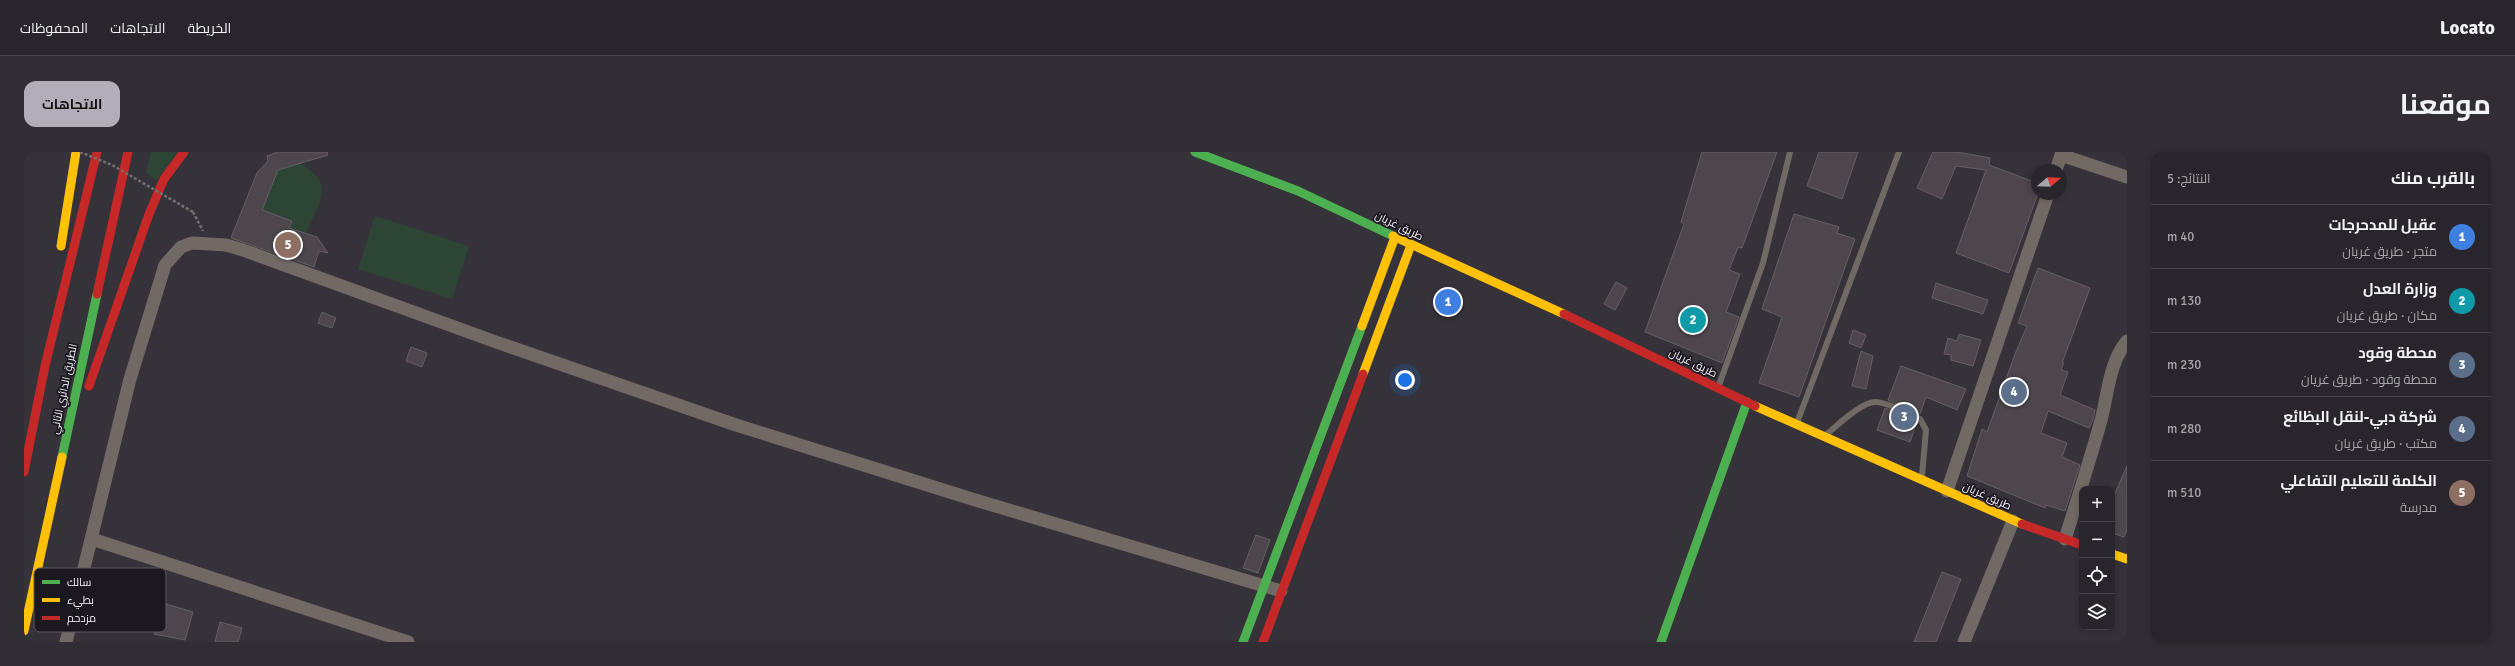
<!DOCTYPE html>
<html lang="ar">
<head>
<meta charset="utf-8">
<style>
  :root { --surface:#28262c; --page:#302e34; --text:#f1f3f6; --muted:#a5a5a9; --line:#444348; --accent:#b2aeb7 }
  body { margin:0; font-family:Signika,Cairo,sans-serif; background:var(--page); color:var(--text); direction:rtl }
  .controls { position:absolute; right:12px; bottom:12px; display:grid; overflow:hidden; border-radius:8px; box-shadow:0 2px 6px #0003 }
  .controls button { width:36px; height:36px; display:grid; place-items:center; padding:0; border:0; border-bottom:1px solid var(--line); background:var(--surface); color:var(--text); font:20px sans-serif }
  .compass { position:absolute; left:2007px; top:12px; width:36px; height:36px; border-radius:50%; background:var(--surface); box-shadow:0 2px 6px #0003; rotate:71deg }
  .you { position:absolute; left:1381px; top:228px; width:14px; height:14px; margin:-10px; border:3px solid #fff; border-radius:50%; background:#1a73e8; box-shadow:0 0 0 6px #1a73e833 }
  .badge { display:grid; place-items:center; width:26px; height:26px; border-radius:50%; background:var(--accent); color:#fff; font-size:13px; font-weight:700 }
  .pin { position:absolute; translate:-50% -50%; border:2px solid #fff; box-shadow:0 1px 4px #0006 }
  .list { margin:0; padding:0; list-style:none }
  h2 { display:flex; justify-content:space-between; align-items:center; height:52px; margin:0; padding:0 16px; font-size:17px }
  h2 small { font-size:13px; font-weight:400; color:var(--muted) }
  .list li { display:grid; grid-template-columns:26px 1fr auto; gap:12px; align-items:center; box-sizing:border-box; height:64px; padding:0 16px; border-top:1px solid var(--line) }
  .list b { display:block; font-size:15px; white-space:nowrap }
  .list p { margin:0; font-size:13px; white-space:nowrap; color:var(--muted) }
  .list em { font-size:13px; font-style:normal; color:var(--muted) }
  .icon { flex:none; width:22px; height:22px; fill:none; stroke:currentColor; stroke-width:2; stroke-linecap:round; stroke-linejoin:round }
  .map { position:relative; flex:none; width:2103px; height:490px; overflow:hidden; direction:ltr; border-radius:12px }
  header { display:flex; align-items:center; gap:24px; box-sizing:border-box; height:56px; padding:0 20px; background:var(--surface); border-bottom:1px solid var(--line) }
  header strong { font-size:19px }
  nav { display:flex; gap:22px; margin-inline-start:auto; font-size:14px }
  .intro { display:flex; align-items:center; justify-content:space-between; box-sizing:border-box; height:96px; padding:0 24px }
  h1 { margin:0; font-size:28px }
  .button { padding:10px 18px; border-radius:12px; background:var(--accent); color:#111; font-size:14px; font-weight:700 }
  main { display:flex; gap:24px; padding:0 24px }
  aside { flex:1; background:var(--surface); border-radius:12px; box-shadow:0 2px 6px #0003 }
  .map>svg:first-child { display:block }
  .garden { fill:#2d4535 }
  .building { fill:#4e464d; stroke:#655f64 }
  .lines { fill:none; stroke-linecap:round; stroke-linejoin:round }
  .path { stroke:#766f6f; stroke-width:2.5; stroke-dasharray:3 2; stroke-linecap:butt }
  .lane { stroke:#716964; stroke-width:6 }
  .street { stroke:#716964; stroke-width:13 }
  .fast { stroke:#4caf50; stroke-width:9 }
  .slow { stroke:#ffc107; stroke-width:9 }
  .jam { stroke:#c62828; stroke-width:9 }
  .path-bridge { stroke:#766f6f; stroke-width:2.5; stroke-dasharray:3 2; stroke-linecap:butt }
  .labels { text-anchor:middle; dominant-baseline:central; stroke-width:3.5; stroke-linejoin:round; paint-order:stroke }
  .street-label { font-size:11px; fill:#f5f1fb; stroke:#1b1820 }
  .key { fill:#1b1820; stroke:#5c5962; stroke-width:1 }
  .key-label { font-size:11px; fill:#f5f1fb }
</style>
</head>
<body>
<header>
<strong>Locato</strong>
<nav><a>الخريطة</a><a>الاتجاهات</a><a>المحفوظات</a></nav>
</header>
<div class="intro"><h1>موقعنا</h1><a class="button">الاتجاهات</a></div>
<main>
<aside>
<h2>بالقرب منك<small>النتائج: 5</small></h2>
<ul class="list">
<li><span class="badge" style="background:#3f7fe0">1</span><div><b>عقيل للمدحرجات</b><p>متجر · طريق غريان</p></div><em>40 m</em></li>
<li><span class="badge" style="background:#0f9aa8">2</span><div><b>وزارة العدل</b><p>مكان · طريق غريان</p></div><em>130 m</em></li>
<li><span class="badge" style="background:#5c6f8a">3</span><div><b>محطة وقود</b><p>محطة وقود · طريق غريان</p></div><em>230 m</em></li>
<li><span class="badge" style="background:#5c6f8a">4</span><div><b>شركة دبي-لنقل البظائع</b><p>مكتب · طريق غريان</p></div><em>280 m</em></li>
<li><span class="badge" style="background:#8d6e63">5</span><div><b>الكلمة للتعليم التفاعلي</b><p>مدرسة</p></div><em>510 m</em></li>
</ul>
</aside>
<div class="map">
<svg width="2103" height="490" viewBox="0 0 2103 490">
  <rect width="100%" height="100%" fill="#36323a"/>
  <!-- garden -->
  <path class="garden" d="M127 0H154L132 29 122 20Z
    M276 11C313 33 295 49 282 81L265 76 268 69 238 58 250 19Z
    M351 64 445 94 428 147 334 117Z"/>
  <!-- building -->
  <path class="building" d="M254 0H303L304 3 254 18 238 58 268 69 265 76 293 85 304 101 295 99 290 115 207 86 233 21 244 9 243 4Z
    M1678 0H1753L1718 96 1714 95 1705 118 1716 122 1702 160 1715 165 1698 211 1621 180 1660 72 1657 70Z
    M1795 0H1834L1818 47 1783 34Z
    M1909 0H1933L1966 6 1965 13 2013 31V44L1985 121 1932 101 1962 18 1932 14 1918 47 1893 36Z
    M1770 62 1815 75 1813 81 1831 87 1775 245 1735 231 1758 165 1738 157Z
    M2014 116 2066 136 2038 211H2040L2037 218 2044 220 2036 243 2071 258 2069 268 2065 276 2024 259 2017 281 2043 291 2038 305 2056 313 2041 359 2022 353 2021 356 1943 324 1958 277 1963 280 1991 202 2003 174 1994 171Z
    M1592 130 1603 136 1591 158 1580 152Z
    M1912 131 1964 148 1959 162 1908 146Z
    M298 160 312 166 308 176 294 171Z
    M1829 178 1842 183 1837 196 1825 191Z
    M1935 182 1957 188 1949 214 1927 208V203L1920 202 1924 186 1933 189Z
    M387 195 403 201 398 215 382 209Z
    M1837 199 1849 204 1842 237 1828 234Z
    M1877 214 1942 237 1933 258 1902 245 1896 262 1864 248Z
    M1861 256 1893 270 1886 290 1853 278Z
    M2103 314V378L2100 385 2088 381V348Z
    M1232 383 1246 388 1234 421 1219 416Z
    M1918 420 1937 427 1912 490H1890Z
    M122 446 169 460 161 488 130 482 131 479 114 475 117 453 120 454Z
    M196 470 218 476 214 490H191Z"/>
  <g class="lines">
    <!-- path -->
    <path class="path" d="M169 60 179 79"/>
    <!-- lane -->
    <path class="lane" d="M1695 233 1739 111 1766 0
      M1774 268 1875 0
      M1804 281C1815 272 1839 249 1852 250 1866 251 1883 261 1896 267L1902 278 1898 324"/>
    <!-- street -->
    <path class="street" d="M2037 3 2103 25
      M2032 18 2038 0
      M1923 339 2024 42
      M68 387 384 490
      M2041 387C2053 349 2065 311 2076 272 2084 245 2084 212 2103 189
      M42 490 106 227 141 113 157 95 168 91 202 93 219 98 472 190 712 273 948 347 1257 439
      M1940 490 1989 369"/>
    <!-- fast -->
    <path class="fast" d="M1171 0 1274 39 1369 84
      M38 305 73 142
      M1219 490 1338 174
      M1637 490 1723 250"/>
    <!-- slow -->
    <path class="slow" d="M1369 84 1540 162
      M37 94 52 0
      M1338 174 1371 85
      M1339 222 1387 93
      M1731 254 1998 372
      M2088 402 2103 407
      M0 479 38 305"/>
    <!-- jam -->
    <path class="jam" d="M73 142 104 0
      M1540 162 1731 254
      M65 234 125 62 140 27 160 0
      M0 320 21 214 73 0
      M1998 372 2058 393
      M1239 490 1339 222"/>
    <!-- path-bridge -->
    <path class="path-bridge" d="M56 0 88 13 169 60"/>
  </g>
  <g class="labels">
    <!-- street labels -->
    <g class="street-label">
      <text transform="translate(1375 74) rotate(26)">طريق غريان</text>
      <text transform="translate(1669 211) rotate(26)">طريق غريان</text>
      <text transform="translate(40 237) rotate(-78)">الطريق الدائري الثاني</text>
      <text transform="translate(1963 344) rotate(24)">طريق غريان</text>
    </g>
  </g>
  <!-- legend -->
  <rect x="10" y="416" width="132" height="64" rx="6" class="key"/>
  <rect x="18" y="428" width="18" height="4" fill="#4caf50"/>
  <rect x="18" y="446" width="18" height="4" fill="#ffc107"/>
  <rect x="18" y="464" width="18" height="4" fill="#c62828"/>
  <g class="key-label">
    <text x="43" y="434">سالك</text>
    <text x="43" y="452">بطيء</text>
    <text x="43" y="470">مزدحم</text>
  </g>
</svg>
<div class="controls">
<button>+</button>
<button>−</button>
<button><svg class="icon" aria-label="locate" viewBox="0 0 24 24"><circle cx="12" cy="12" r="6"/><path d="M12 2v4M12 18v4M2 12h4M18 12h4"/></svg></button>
<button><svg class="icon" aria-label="layers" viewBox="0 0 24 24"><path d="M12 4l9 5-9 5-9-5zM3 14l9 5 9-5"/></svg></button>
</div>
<svg class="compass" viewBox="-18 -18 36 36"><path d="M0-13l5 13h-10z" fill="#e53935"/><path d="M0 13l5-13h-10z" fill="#a5a5a9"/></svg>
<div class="you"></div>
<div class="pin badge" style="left:1424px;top:150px;background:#3f7fe0">1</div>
<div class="pin badge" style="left:1669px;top:168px;background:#0f9aa8">2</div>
<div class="pin badge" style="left:1880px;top:265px;background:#5c6f8a">3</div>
<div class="pin badge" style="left:1990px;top:240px;background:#5c6f8a">4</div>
<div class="pin badge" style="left:264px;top:93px;background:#8d6e63">5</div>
</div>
</main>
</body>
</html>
